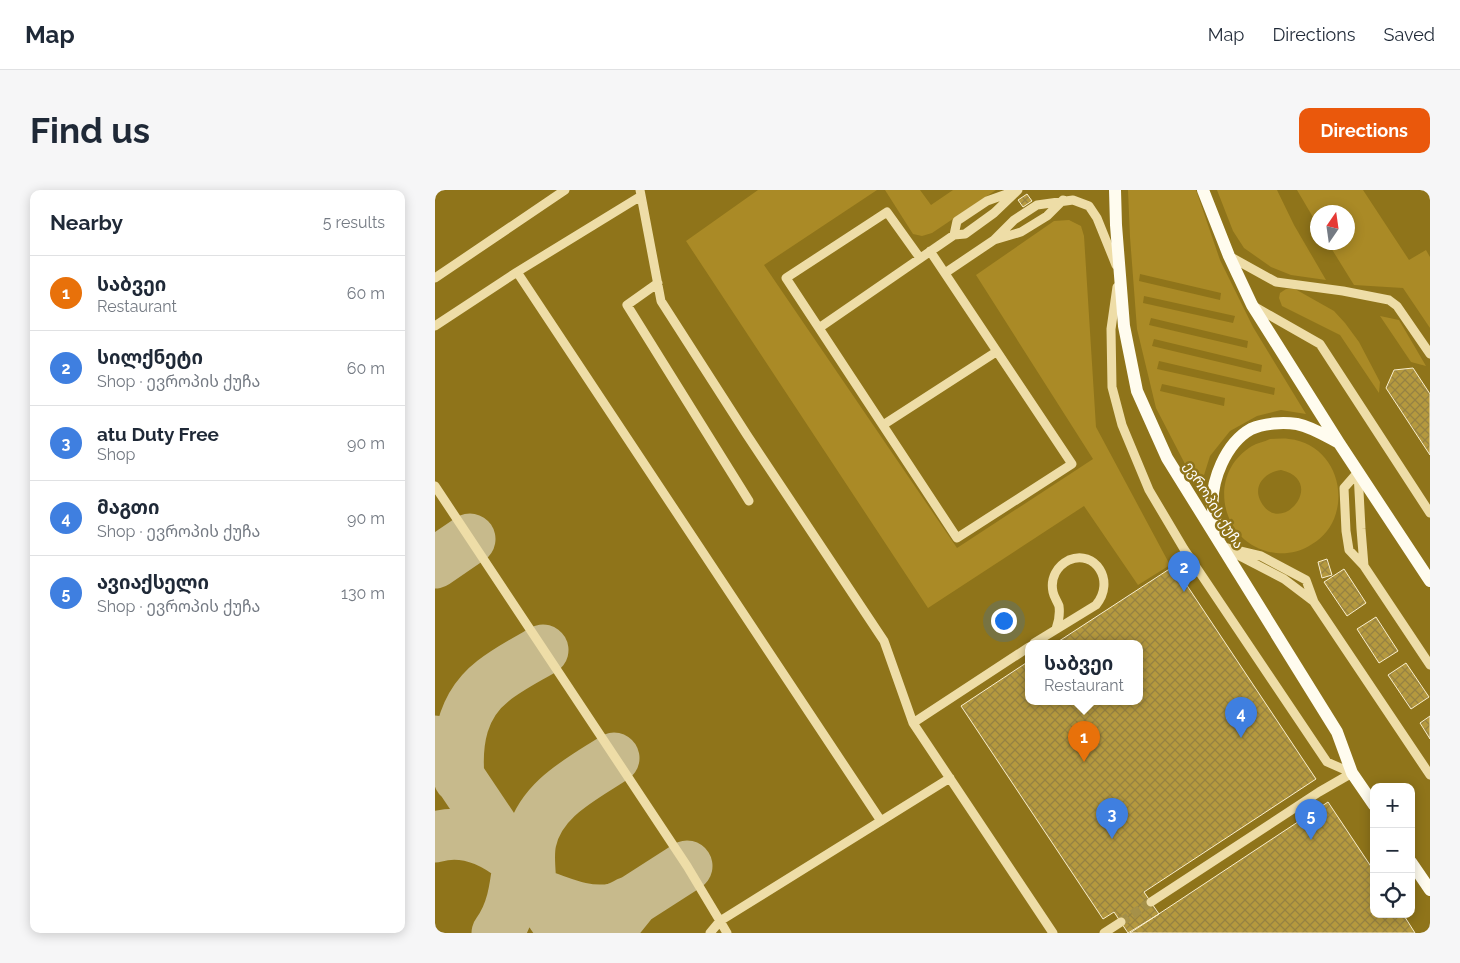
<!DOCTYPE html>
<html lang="en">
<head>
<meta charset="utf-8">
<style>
  :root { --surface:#fff; --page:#f6f6f7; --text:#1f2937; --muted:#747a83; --line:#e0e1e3; --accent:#ea580c }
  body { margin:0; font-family:Raleway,"Noto Sans Georgian",sans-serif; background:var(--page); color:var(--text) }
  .controls { position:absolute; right:15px; bottom:15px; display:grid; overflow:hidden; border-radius:10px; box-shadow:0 2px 12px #0003 }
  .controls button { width:45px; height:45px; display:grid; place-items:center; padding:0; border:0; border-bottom:1px solid var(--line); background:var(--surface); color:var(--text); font:25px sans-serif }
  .compass { position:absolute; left:875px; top:15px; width:45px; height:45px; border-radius:50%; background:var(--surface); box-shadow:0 2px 12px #0003; rotate:13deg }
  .you { position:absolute; left:568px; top:430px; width:18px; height:18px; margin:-12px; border:4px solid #fff; border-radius:50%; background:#1a73e8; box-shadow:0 0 0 8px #1a73e833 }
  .badge { display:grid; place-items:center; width:32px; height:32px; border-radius:50%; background:var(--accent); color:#fff; font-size:16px; font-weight:700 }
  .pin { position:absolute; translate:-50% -41px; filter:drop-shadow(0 1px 2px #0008) }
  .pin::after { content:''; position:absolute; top:26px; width:18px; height:15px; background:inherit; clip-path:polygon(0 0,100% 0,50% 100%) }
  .popup { position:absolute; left:590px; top:450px; width:118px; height:65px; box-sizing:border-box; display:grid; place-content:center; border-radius:10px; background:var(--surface); filter:drop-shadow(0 1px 4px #0005); font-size:16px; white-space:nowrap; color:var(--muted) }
  .popup b { font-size:19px; color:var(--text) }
  .popup::after { content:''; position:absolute; left:50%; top:100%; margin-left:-10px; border:10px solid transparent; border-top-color:var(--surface) }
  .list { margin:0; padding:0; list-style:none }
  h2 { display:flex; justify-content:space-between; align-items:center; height:65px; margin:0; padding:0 20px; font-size:21px }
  h2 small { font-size:16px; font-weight:400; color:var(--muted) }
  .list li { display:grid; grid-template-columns:32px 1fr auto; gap:15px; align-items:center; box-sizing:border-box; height:75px; padding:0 20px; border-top:1px solid var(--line) }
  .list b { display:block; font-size:19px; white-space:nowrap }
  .list p { margin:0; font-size:16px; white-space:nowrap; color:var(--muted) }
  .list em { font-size:16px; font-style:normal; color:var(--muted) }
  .icon { flex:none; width:28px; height:28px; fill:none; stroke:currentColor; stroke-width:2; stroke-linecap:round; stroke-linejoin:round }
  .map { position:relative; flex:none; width:995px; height:743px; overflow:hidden; border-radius:10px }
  header { display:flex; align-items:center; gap:30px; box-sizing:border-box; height:70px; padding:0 25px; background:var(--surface); border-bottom:1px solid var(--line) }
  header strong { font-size:24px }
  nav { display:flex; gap:28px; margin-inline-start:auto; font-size:18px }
  .intro { display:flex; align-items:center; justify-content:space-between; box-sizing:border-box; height:120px; padding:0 30px }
  h1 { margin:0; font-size:35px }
  .button { padding:12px 22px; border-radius:10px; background:var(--accent); color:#fff; font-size:18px; font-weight:700 }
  main { display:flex; gap:30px; padding:0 30px }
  aside { flex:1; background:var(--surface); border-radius:10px; box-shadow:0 2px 12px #0003 }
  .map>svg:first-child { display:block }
  .grass { fill:#aa8a26; fill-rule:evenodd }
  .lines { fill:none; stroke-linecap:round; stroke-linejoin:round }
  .taxiway { stroke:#c7ba8c; stroke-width:51 }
  .building { fill:url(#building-cross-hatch); stroke:#faefce }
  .minor-tunnel { stroke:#a59048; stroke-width:9; stroke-dasharray:9 4.5; stroke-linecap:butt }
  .minor { stroke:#eedda7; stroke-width:9 }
  .major { stroke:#fffcef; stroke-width:12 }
  .labels { text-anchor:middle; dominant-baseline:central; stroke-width:5; stroke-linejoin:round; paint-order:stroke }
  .street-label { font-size:14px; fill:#fff; stroke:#8f741a }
</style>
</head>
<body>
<header>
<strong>Map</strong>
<nav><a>Map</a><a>Directions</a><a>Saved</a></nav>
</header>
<div class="intro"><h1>Find us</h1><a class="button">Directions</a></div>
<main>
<aside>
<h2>Nearby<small>5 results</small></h2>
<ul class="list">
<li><span class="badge" style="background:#e8710a">1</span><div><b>საბვეი</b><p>Restaurant</p></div><em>60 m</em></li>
<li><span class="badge" style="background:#3f7fe0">2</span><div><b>სილქნეტი</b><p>Shop · ევროპის ქუჩა</p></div><em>60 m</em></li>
<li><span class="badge" style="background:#3f7fe0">3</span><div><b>atu Duty Free</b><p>Shop</p></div><em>90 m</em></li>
<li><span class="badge" style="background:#3f7fe0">4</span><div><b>მაგთი</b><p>Shop · ევროპის ქუჩა</p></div><em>90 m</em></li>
<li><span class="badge" style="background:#3f7fe0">5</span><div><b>ავიაქსელი</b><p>Shop · ევროპის ქუჩა</p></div><em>130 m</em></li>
</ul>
</aside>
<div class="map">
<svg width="995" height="743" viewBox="0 0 995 743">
  <defs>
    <pattern id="building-cross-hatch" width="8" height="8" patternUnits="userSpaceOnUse" patternTransform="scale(1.25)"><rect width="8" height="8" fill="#b5993e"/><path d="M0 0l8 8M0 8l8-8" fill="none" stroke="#968242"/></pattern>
  </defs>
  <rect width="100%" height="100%" fill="#8f741a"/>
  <!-- grass -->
  <path class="grass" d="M323 0H442L329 75 522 358 658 269 541 85 619 31 634 30 646 36 649 46 661 237 735 375 703 395 649 316 493 418 251 51Z
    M450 0H485L496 15 518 0H561L497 43 487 46 478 44Z
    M693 0H761L785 70 818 137 871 224 846 220 822 226 795 241 775 266 764 301 721 218 702 139 695 47ZM705 84 786 103 785 110 704 91ZM709 106 800 126 798 133 708 113ZM716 128 813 151 812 158 714 135ZM719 149 827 175 826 182 717 156ZM724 171 840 198 839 205 722 179ZM727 194 790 208 789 216 725 201Z
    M782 0H842L859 35 891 90 856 85 836 77 809 58 798 41Z
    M862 0H928L974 70 991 60 995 67V138L968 98 919 95 893 53 912 52V22H882V34Z
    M851 99H860L899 121 910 133 924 152 945 192 944 203 905 145 847 116 844 108 845 103Z
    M945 126 964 130 991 176 976 172Z
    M835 249C841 249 848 248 854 249 893 253 913 294 899 329 894 341 885 350 874 356 864 362 853 364 841 363 787 357 769 285 817 256 822 253 829 252 835 249ZM846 280C893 291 846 348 826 312 817 296 830 282 846 280Z"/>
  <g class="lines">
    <!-- taxiway -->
    <path class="taxiway" d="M0 373 35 349
      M0 551 129 743
      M24 588C21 551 27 515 58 491 73 479 91 470 108 460
      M0 647C28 639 55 650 77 667
      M96 694C95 680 93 664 96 651 105 609 147 589 179 568
      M104 704C128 713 155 725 181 718 187 716 193 712 199 710L179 735 177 743
      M199 710 252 676
      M62 743C77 723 80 699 83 675"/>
  </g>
  <!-- building -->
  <path class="building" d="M592 4 597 11 588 17 583 10Z
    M978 178 995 204V265L951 198 959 180Z
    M892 369 897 385 887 388 883 372Z
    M739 376 881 589 709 702 724 724 693 743 679 722 668 729 526 516 594 471V511H704V453H621Z
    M909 379 931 413 912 426 889 392Z
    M941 427 963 461 944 473 922 439Z
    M971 473 994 507 976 519 953 485Z
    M995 526V549L985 533Z
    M893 612 939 681V724H968L980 743H695Z"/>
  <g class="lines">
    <!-- minor-tunnel -->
    <path class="minor-tunnel" d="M686 732 716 712"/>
    <!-- minor -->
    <path class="minor" d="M205 0 226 111 312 245 449 451 478 533 618 743
      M519 45 522 31 552 11 580 1
      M559 50 586 42 612 26 628 10
      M794 66 841 92 908 101 954 110 962 116 995 164
      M485 68 452 22 351 88 522 348 637 274 495 61
      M82 82 446 631
      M510 83 559 50 579 30 602 15 638 10 654 16 662 28 681 75
      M0 88 130 0
      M223 93 192 115 314 311
      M682 97 676 139 677 197 687 235 714 300 749 359 892 572 917 583
      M820 117 885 154 995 323
      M0 136 82 82 206 6
      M384 138 519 45 530 44 559 23 583 0
      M448 235 561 162
      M923 282 926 339 929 376 995 475
      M923 282 909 298 911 341 914 360 929 376
      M0 296 252 676 285 731 515 588
      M788 357 826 366 871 390 879 412 995 585
      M799 363 849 389 878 411
      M599 453 661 415C681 391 660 359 634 370 622 376 615 388 618 402 619 407 622 411 624 416 625 424 624 431 621 439
      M478 533 594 457
      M716 712 884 602 917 583
      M275 743 285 731 292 743
      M669 743 686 732"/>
    <!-- major -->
    <path class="major" d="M680 0 681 35 689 136 702 201 732 268 902 542 917 583 939 615
      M768 0 794 66 817 115 904 253 995 391
      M785 345C783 337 779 328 778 319 775 291 791 253 816 239 829 233 848 232 862 234 877 237 891 246 904 253
      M976 672 995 700"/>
  </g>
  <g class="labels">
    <!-- street labels -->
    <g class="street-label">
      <text transform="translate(779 315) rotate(58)">ევროპის ქუჩა</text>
    </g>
  </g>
</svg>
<div class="controls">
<button>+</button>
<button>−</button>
<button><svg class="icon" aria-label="locate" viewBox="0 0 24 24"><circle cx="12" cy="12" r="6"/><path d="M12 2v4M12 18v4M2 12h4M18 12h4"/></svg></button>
</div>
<svg class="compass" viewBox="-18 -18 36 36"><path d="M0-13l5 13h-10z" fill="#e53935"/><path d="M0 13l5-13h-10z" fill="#747a83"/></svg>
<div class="you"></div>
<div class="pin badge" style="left:649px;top:572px;background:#e8710a">1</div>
<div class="popup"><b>საბვეი</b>Restaurant</div>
<div class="pin badge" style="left:749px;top:402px;background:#3f7fe0">2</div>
<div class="pin badge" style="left:677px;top:649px;background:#3f7fe0">3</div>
<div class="pin badge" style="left:806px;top:548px;background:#3f7fe0">4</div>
<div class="pin badge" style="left:876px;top:650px;background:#3f7fe0">5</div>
</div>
</main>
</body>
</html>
